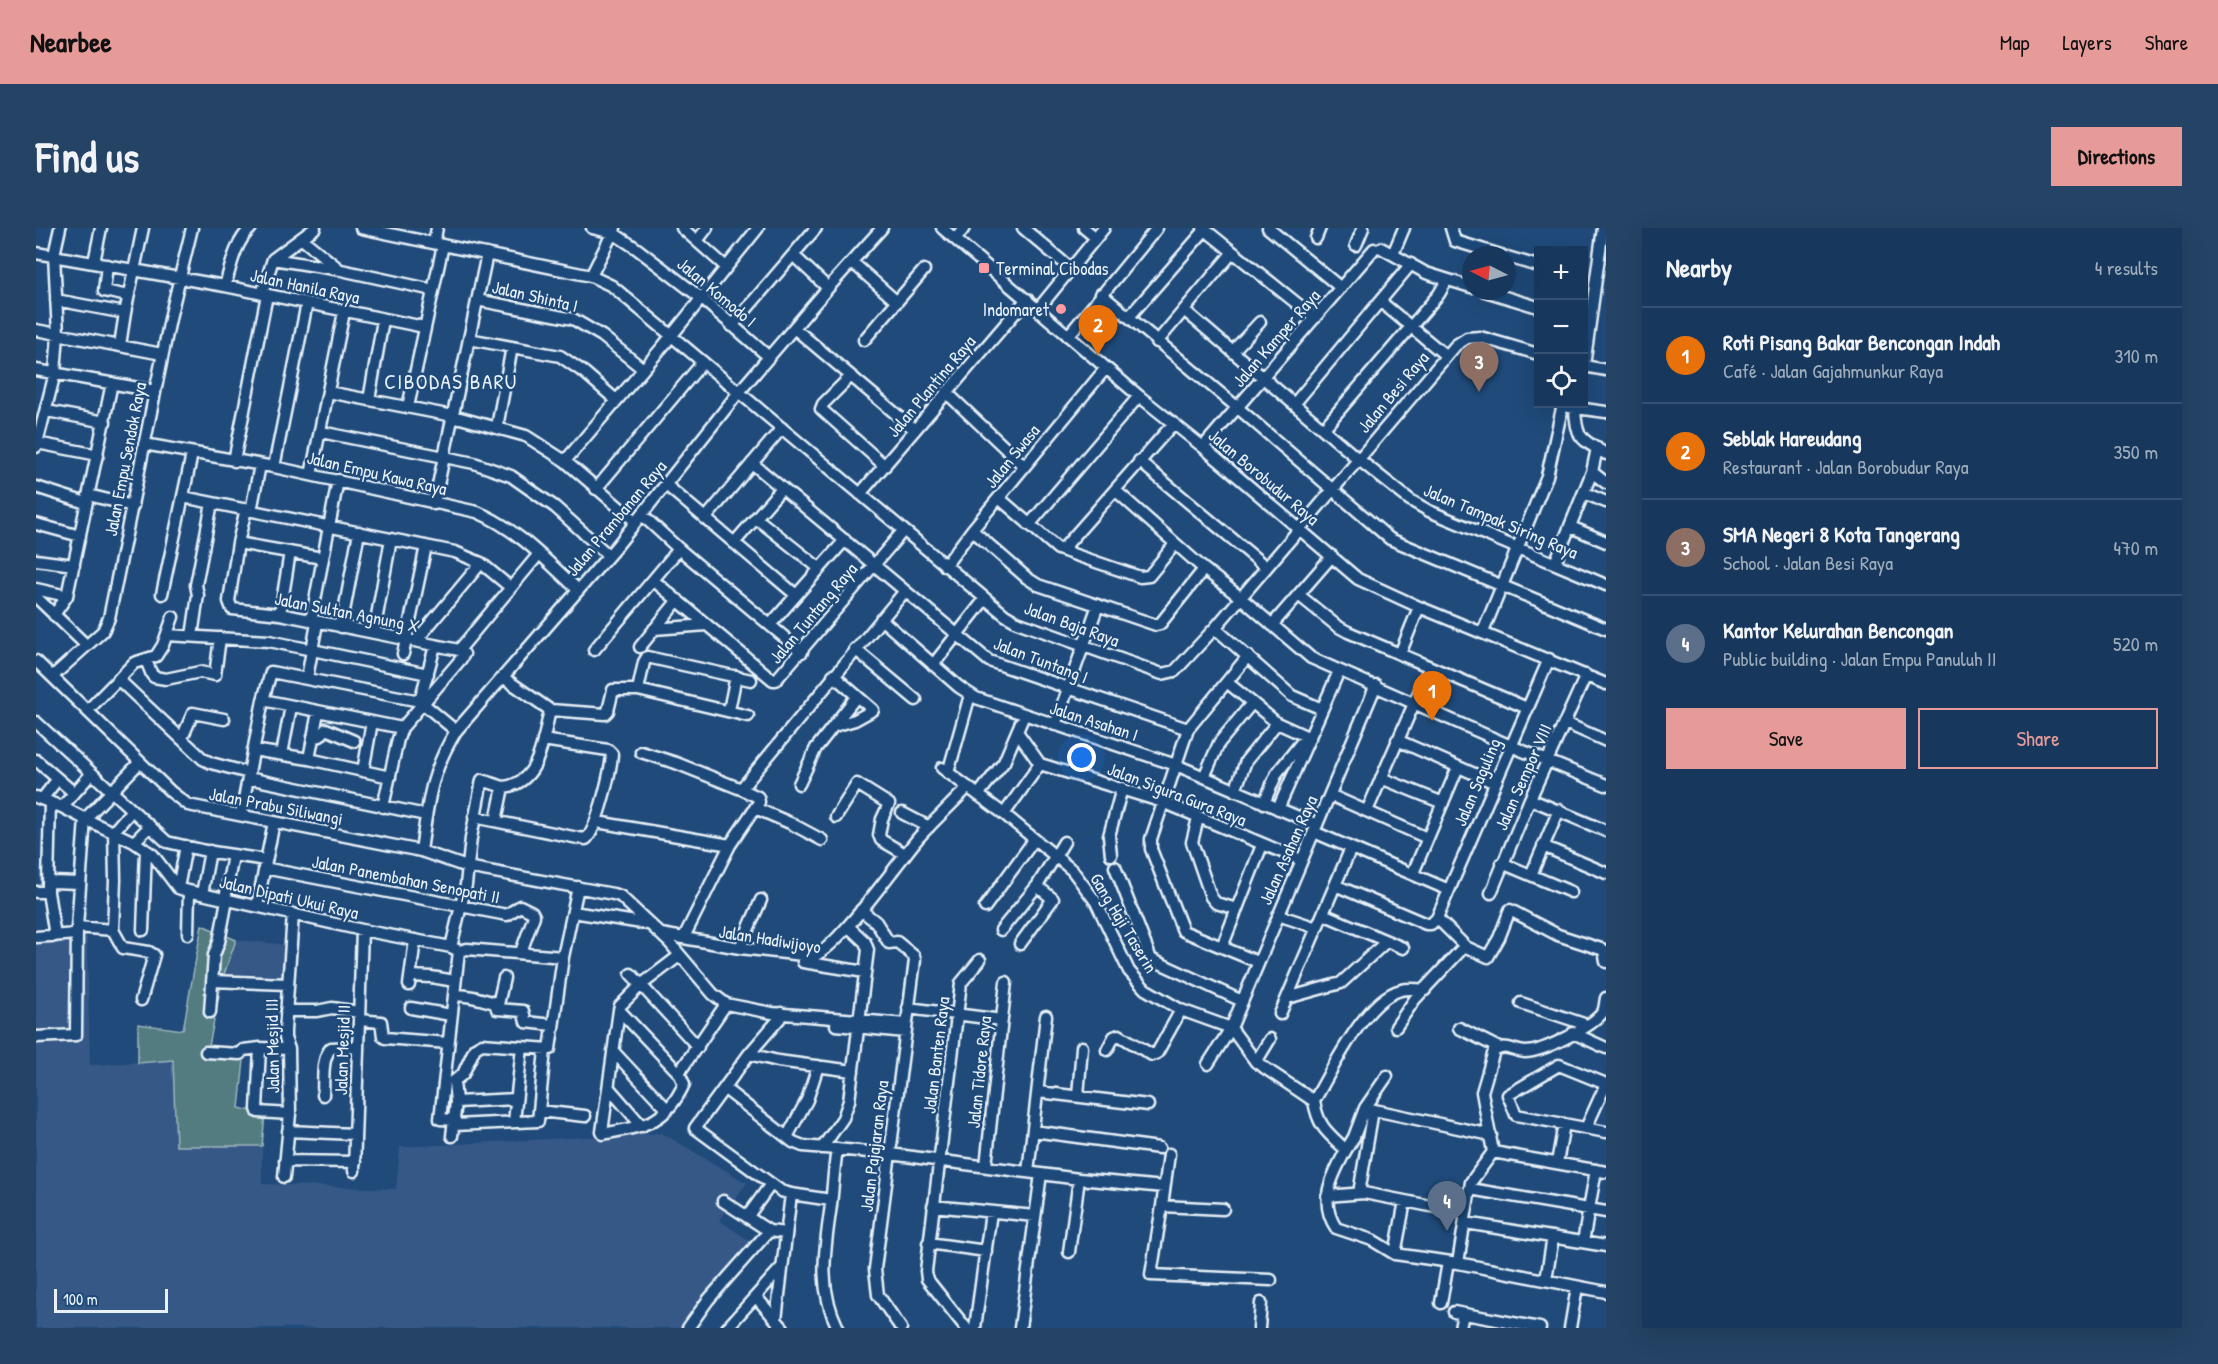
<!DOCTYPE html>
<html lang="en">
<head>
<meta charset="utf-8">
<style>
  :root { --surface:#17385c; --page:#244365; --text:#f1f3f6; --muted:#9eacbb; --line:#365272; --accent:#e69b98 }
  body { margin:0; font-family:"Patrick Hand",sans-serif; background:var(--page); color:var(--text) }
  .controls { position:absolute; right:18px; top:18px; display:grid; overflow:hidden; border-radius:0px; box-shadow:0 6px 24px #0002 }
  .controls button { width:54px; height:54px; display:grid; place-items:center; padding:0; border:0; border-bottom:2px solid var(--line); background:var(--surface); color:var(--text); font:30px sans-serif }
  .compass { position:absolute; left:1426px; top:18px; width:54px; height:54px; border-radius:50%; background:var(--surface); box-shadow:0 6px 24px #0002; rotate:276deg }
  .scale { position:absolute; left:18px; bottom:15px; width:114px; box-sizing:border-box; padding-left:6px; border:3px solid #e8f1f8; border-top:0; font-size:16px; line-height:21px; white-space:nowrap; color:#e8f1f8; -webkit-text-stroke:4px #1f4a7a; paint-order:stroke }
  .you { position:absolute; left:1046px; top:530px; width:21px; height:21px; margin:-15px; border:4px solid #fff; border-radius:50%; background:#1a73e8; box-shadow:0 0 0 9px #1a73e833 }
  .badge { display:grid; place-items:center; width:39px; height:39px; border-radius:50%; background:var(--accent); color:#fff; font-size:20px; font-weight:700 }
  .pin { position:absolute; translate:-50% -50px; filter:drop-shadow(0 2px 3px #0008) }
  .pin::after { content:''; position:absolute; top:32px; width:21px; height:18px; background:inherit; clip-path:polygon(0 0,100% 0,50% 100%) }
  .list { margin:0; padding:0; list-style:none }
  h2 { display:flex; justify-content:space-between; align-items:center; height:78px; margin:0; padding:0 24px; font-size:26px }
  h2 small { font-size:20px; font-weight:400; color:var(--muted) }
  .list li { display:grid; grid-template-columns:39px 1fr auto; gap:18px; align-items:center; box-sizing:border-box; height:96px; padding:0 24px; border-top:2px solid var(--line) }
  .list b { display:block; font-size:22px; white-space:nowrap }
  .list p { margin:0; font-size:20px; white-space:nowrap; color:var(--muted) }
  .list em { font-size:20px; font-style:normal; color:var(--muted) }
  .actions { display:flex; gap:12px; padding:18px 24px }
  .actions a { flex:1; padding:14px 0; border:2px solid var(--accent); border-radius:0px; text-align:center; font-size:21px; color:var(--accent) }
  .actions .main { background:var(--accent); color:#111 }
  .icon { flex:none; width:33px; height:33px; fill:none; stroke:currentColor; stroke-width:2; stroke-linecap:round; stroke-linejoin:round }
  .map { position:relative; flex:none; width:1570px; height:1100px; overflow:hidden; border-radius:0px }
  header { display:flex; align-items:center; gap:36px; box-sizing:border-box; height:84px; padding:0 30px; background:var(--accent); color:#111 }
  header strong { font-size:28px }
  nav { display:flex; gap:33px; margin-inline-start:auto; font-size:21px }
  .intro { display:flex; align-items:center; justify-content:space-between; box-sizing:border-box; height:144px; padding:0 36px }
  h1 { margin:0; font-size:42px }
  .button { padding:15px 27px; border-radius:0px; background:var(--accent); color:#111; font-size:21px; font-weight:700 }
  main { display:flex; gap:36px; padding:0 36px }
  aside { flex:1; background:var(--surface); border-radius:0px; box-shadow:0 6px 24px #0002 }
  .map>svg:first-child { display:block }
  .built { fill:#355887 }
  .green { fill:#537b81; stroke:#9eb6bc; stroke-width:1.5 }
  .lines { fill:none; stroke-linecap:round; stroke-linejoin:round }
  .minor-casing { stroke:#e8f1f8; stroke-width:15 }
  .minor { stroke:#1f4a7a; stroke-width:10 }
  .poi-dot { fill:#ff9aa2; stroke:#1f4a7a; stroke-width:2 }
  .labels { text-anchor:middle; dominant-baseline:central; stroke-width:5; stroke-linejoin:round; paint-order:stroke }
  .poi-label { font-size:18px; fill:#e8f1f8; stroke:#1f4a7a; text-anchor:start }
  .street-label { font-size:18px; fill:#e8f1f8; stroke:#1f4a7a }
  .quarter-label { font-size:21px; letter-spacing:1.5px; fill:#e8f1f8; stroke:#1f4a7a }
</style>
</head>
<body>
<header>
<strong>Nearbee</strong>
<nav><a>Map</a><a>Layers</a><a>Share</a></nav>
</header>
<div class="intro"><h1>Find us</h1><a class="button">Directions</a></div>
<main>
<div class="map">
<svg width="1570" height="1100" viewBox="0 0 1570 1100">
  <rect width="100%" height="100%" fill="#1f4a7a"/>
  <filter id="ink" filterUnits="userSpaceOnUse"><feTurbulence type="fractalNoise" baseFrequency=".0167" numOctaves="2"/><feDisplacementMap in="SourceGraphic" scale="12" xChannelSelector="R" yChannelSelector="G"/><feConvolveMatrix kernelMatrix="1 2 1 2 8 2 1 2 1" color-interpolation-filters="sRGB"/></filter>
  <g filter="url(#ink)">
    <!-- built -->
    <path class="built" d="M51 709 54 837 137 832 140 918H226V956L360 961 364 919 626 905 711 955 683 992 718 1016 663 1100H0V711Z
      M200 712 254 717 250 752H186Z"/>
    <!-- green -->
    <path class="green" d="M166 697 200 712 186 752 171 828 208 832 203 880 229 886 226 918H140L137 832 102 835V796L147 802Z"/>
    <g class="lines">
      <defs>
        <path id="minor" d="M325 0 555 48 576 58 969 387 981 394 1126 446 1139 443 1179 400 1420 117 1431 110 1444 109 1502 126
          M556 0 577 5 600 20 665 70 733 129
          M646 0 690 39
          M906 0 1103 168 1167 219 1322 351 1383 379 1570 456
          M987 0 1034 40
          M1048 0 1060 10
          M1167 0 1279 90
          M1232 0 1305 60
          M1415 0 1419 13 1465 27
          M1280 10 1284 0
          M266 11 303 41
          M920 11 928 0
          M661 13 671 0
          M398 15 401 0
          M1320 17 1327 0
          M1345 20 1390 45 1435 59
          M0 25 189 58 388 99
          M1357 26 1368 0
          M757 27 792 60
          M1471 29 1502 38
          M237 31 305 42 397 62
          M58 34 65 0
          M816 34 861 74
          M71 37 68 63 92 68
          M555 48 579 0
          M189 58C195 38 199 14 215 0
          M1449 63 1502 79
          M226 66 237 31 279 0
          M1065 66 1202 180 1354 311 1570 401
          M20 72 89 85
          M441 72 537 91 566 108 607 141
          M1345 74 1409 127
          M1003 80 1068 0
          M1148 82 1322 231 1374 272 1393 283 1570 357
          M1093 89 1169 2
          M696 98 780 0
          M758 100 879 202
          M0 102 126 126
          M1032 108 1121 0
          M433 111 524 128 549 145 580 172
          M828 112 888 42
          M1121 114 1197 24
          M84 117 89 85 107 0
          M1197 123 1224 94
          M1548 138 1567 0
          M1548 138 1570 142
          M0 142 119 163
          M815 148 787 176 785 181 849 238
          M292 164 417 188 490 208 529 233 599 293
          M910 164 988 238
          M333 172 347 92
          M1259 175 1375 36
          M372 179 407 17
          M1533 179 1570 184
          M1539 180C1540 211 1545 211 1570 226
          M11 183 69 194
          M461 199 476 119
          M1288 200 1403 66 1411 52
          M285 204 438 235 475 248 519 279 572 327
          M1 215 62 227
          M108 216 238 239 441 284C480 300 511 333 542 362
          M0 219 19 145 22 106 18 27 24 0
          M1167 219 1338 21
          M198 233 231 67
          M529 233 628 117 722 0
          M1103 233 1230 339
          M716 235 953 433 1152 501
          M238 239 271 75
          M1556 244 1570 255
          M275 247 308 84
          M630 257 760 367
          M0 259 50 275
          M560 261 667 134
          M1079 262 1168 341 1205 370 1275 430 1475 518 1570 557
          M1548 265 1570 274
          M824 266 991 71
          M52 267 97 278
          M147 269 419 324 445 335 474 359
          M963 270 1022 321 1104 349 1113 348 1139 316
          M398 276 451 26
          M210 281 202 315 193 373 196 381 244 386 423 422
          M215 283 224 237
          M606 287 643 321 766 424
          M720 290 783 340
          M669 291 746 200
          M0 296 44 308
          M993 297 1103 168
          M1535 299 1570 314
          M936 302 991 350 1002 357 1120 397 1124 396 1168 341
          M202 315 286 330
          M698 315 746 260
          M1026 322 1137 196
          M0 332 38 337
          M1519 335 1556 244 1561 220
          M909 338 936 302 1070 140
          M617 352 737 452H740L867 303
          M0 361 31 368
          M126 366 156 226
          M1264 368 1301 398 1312 404 1491 480
          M0 369 50 417
          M244 386 254 324
          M18 387 31 368 76 155
          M845 391 923 459 940 470 1140 537 1281 597
          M275 393 302 252
          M734 397 809 312
          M1236 397 1296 328
          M305 399 323 304
          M1179 400 1256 468 1286 481
          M618 401 671 397
          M338 404 355 311
          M1447 404 1511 248 1527 176
          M131 407 233 413 392 446
          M156 408 162 367 160 357 176 275
          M380 413 445 335
          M604 419 642 372
          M819 421 880 472
          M423 422 503 326
          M558 422 643 321
          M367 426 390 318
          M1364 426 1383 379
          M1212 428 1152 501 1115 611V621L1147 703 1222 734
          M110 432 116 447 118 449 130 451 164 444 179 447 184 410
          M0 433 135 564 152 577 385 623 431 639 577 666 584 668 633 714 677 766 690 776 736 785 870 796
          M897 437 949 371
          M797 447 837 482 819 492 798 498
          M17 448 67 403 73 390 135 86 156 0
          M271 450 281 395
          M468 450 514 482 569 486 572 483 577 462H602L712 488
          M83 452 167 531 175 535 213 545
          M1192 455 1241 495 1274 510
          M602 462 608 434 611 429 715 452
          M227 472 366 500
          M384 473 399 418
          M52 482 98 435 120 428 127 417 137 389
          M693 482 700 448
          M0 494 131 614 170 623 230 632
          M1529 495 1570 513
          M1019 497 1062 377
          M982 505 1004 536
          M277 509 284 508 290 501 318 513
          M146 510 157 485 188 491
          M1361 512 1459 555
          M217 522 273 531 354 549
          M605 524 640 535 705 561 869 363
          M246 526 255 478
          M273 531 282 484
          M0 532 37 564
          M1004 536 1127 574 1265 632
          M906 540 968 586 1036 642 1060 674 1093 743 1109 761 1145 782 1195 800 1220 834 1278 873C1282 899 1292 905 1310 922 1296 948 1282 973 1300 1000L1336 1012 1359 1026 1422 1035 1570 1064
          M327 543 336 494
          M912 545 934 467
          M1168 549 1183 515 1216 475
          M212 550 390 587
          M1345 550 1407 575
          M763 556 780 520 821 468
          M467 559C504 556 507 511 514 482
          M705 561 722 569 723 574 719 580 754 595 786 612
          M1199 563 1210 533 1241 495
          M942 567 968 534 988 487
          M1294 567 1391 610
          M0 569 26 579 49 591 98 614 117 627 142 660 148 662 326 702 415 719 423 723 431 721 527 729
          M6 571 21 552
          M1494 571 1570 603
          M1228 575 1241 545 1269 510
          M26 579 56 545
          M347 579 362 511 366 500 425 431 428 426 423 422
          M1242 581 1303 443
          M1331 583 1394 439
          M866 585 893 599
          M968 586 1004 536
          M205 587 227 472 235 444 384 473 420 503
          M438 589 542 610 550 611C561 602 575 542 576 526L572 522 507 512
          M800 589 821 556 853 576 846 591 843 607 845 612 869 626
          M1162 590 1156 614 1175 669 1180 675 1201 681
          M561 594 694 617 648 709
          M1278 604 1413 662
          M98 614 114 598
          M694 617 719 580
          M1507 618 1570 645
          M385 623C392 575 394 545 420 503L580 319 703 164 792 60 846 0
          M1075 627 1073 608 1086 560
          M1466 635 1535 664
          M1079 639 1115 731 1206 773
          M228 640 471 687 484 678 496 684 498 688 485 724
          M1377 645 1422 539
          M1495 647 1523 582
          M12 656 14 574
          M1299 657 1390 696H1395L1401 690 1513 431
          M142 660 150 618
          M0 664H12V656L16 654 44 655
          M12 664 19 708
          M1455 665 1494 571 1550 447
          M166 666 174 623
          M189 671 197 627
          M221 678 238 594
          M949 679 998 612
          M825 682 840 694 853 715 861 714 878 728 879 732 839 1041 842 1067 865 1100
          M537 684 612 696
          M1287 686 1367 720
          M1242 687 1281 700
          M41 699 77 702 79 652 78 603 96 582
          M77 702 87 720 113 724 118 727 105 772
          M107 702 110 622
          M965 702 1001 658 1028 614
          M152 706 153 663
          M625 706 704 720 776 728C797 727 865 630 883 609 899 592 916 576 932 559
          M0 709 41 706
          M984 716 1017 671 1001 658
          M415 719 430 657 435 610 446 552 467 559 460 593
          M1186 719 1226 617
          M1430 719 1452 729 1463 710 1474 682 1522 707 1568 722 1570 734
          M704 720 725 672
          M767 734 829 744
          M595 746 662 819
          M375 748 395 749 419 753
          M176 753 252 756
          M373 757 379 712
          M418 767C434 767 445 771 459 775L461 781 487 783 490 794 517 797
          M1251 770 1305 755 1351 713
          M1485 775 1551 797
          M375 780 415 787
          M872 780 966 792
          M461 781 468 750
          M583 782 643 845 648 856C629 897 607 898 567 906L566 904 583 782 584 778 605 757 643 728
          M250 783H281L296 780 323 784
          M174 784 178 727 183 714 191 672
          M745 785 744 790 713 826 659 900 745 963 755 966 795 972
          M1244 786 1315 620
          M323 792 345 794 347 808 349 810 412 815
          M800 797 869 804
          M1360 799 1379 771 1424 723 1430 719 1401 690
          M1423 800 1463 820
          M1537 805 1570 820
          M0 809 40 807 41 699 49 591 104 534
          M253 821 224 820 221 881 222 884 254 886
          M1071 822 1078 809 1083 807 1116 827 1121 825 1145 782
          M577 823 631 881
          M170 824 204 826 207 822 224 820
          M713 826 742 833 817 843
          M1220 834 1234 811
          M1172 836 1195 800 1340 457
          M643 845 690 776
          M1570 856 1523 837 1472 867 1480 887 1570 904
          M573 860 606 898
          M689 861 757 914 767 918 854 926 1043 951 1128 959
          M1003 864 1112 877
          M287 867C288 852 285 831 295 820L322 819
          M1042 868 1046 819
          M480 871 420 874 418 853 427 846 439 820 446 816 514 821 527 729 542 659
          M1278 873C1296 842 1329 771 1365 762 1373 760 1381 761 1389 762
          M1329 880 1351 848
          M503 883 549 888
          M419 892 404 891 423 723
          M478 894 486 819
          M419 897 502 893 509 822
          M1550 900 1570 856
          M252 903 318 906
          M997 903 1123 920
          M416 908 420 874
          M751 909 771 872 782 838
          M786 920 807 890 813 873 832 722 829 714 812 698
          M801 921C798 940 797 958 795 977 789 1022 781 1058 802 1100
          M1310 922 1318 909 1329 880 1455 907
          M1457 924 1570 944
          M1133 926 1126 978 1187 981
          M249 933 319 934
          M1521 935 1528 896
          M950 938 970 754
          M318 943 326 702
          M992 944 1010 788
          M248 949 254 886 253 821 249 810V803L257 686
          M1434 961 1570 984
          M1323 965 1337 882
          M1291 968 1328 965 1430 985
          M687 973 733 1003 750 1005
          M897 978 999 988
          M1126 978 1115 1047 1235 1052
          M711 989 735 956
          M1430 995 1570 1018
          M1547 1014 1560 942
          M892 1015 950 1023
          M1033 1024 1043 951
          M1359 1026 1369 973
          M1422 1035 1435 954 1457 924 1446 864 1458 823C1470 815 1476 823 1489 824 1507 824 1556 799 1567 784 1569 780 1569 774 1570 770
          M1510 1052 1517 1009
          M720 1069 747 1100
          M1405 1075 1412 1034
          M1418 1084 1504 1100
          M740 1092 755 966
          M652 1100 672 1072 733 1003
          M691 1100 745 1040
          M930 1100 891 1051 890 1043 925 755 944 732
          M939 1100 955 984
          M984 1100 1005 946
          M1223 1100 1225 1075
          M1424 1100 1427 1086
          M1534 1100 1541 1059"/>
      </defs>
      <!-- minor casing -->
      <use href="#minor" class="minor-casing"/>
      <!-- minor -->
      <use href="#minor" class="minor"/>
    </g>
  </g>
  <!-- markers -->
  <g class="poi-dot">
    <rect x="942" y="34" width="12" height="12" rx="3"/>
    <circle cx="1025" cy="81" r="6"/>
  </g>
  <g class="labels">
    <!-- poi labels -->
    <g class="poi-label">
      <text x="960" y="40">Terminal Cibodas</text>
      <text x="1013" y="81" text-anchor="end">Indomaret</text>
    </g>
    <!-- street labels -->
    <g class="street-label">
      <text transform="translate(269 58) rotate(12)">Jalan Hanila Raya</text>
      <text transform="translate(681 64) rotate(40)">Jalan Komodo I</text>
      <text transform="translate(499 68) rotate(13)">Jalan Shinta I</text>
      <text transform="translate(1240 110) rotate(-49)">Jalan Kamper Raya</text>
      <text transform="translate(895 158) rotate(-50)">Jalan Plantina Raya</text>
      <text transform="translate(1357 164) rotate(-50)">Jalan Besi Raya</text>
      <text transform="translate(976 228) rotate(-51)">Jalan Swasa</text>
      <text transform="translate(89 231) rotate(-79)">Jalan Empu Sendok Raya</text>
      <text transform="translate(341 245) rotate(13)">Jalan Empu Kawa Raya</text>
      <text transform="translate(1228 249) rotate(40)">Jalan Borobudur Raya</text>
      <text transform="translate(580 290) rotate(-50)">Jalan Prambanan Raya</text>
      <text transform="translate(1465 293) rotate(23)">Jalan Tampak Siring Raya</text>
      <text transform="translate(311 384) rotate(11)">Jalan Sultan Agnung X</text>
      <text transform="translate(777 385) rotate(-50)">Jalan Tuntang Raya</text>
      <text transform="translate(1036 396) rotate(20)">Jalan Baja Raya</text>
      <text transform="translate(1005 432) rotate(21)">Jalan Tuntang I</text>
      <text transform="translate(1058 493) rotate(18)">Jalan Asahan I</text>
      <text transform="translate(1487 549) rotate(-66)">Jalan Sempor VIII</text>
      <text transform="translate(1441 554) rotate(-67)">Jalan Saguling</text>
      <text transform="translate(1141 566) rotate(21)">Jalan Sigura Gura Raya</text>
      <text transform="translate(240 578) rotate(11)">Jalan Prabu Siliwangi</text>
      <text transform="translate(1252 622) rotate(-66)">Jalan Asahan Raya</text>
      <text transform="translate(370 651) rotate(11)">Jalan Panembahan Senopati II</text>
      <text transform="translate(253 669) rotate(13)">Jalan Dipati Ukui Raya</text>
      <text transform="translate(1088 695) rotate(59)">Gang Haji Taserin</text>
      <text transform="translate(734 711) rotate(9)">Jalan Hadiwijoyo</text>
      <text transform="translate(236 818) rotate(-91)">Jalan Mesjid III</text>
      <text transform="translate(306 822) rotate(-88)">Jalan Mesjid II</text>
      <text transform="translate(900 827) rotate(-83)">Jalan Banten Raya</text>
      <text transform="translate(943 844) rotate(-84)">Jalan Tidore Raya</text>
      <text transform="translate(838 918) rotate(-83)">Jalan Pajajaran Raya</text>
    </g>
    <!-- quarter labels -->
    <g class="quarter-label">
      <text x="415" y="153">CIBODAS BARU</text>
    </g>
  </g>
</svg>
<div class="controls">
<button>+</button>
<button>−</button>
<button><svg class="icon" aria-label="locate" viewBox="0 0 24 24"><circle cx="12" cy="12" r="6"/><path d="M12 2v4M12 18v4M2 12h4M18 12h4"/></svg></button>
</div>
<svg class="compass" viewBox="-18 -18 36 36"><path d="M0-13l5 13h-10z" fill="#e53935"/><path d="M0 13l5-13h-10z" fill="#9eacbb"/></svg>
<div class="scale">100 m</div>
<div class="you"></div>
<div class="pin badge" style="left:1396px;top:493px;background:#e8710a">1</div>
<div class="pin badge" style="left:1062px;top:127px;background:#e8710a">2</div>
<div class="pin badge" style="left:1443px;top:164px;background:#8d6e63">3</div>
<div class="pin badge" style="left:1411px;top:1003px;background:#5c6f8a">4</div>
</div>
<aside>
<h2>Nearby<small>4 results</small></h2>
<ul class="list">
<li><span class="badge" style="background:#e8710a">1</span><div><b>Roti Pisang Bakar Bencongan Indah</b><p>Café · Jalan Gajahmunkur Raya</p></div><em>310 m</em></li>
<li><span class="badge" style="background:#e8710a">2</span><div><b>Seblak Hareudang</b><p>Restaurant · Jalan Borobudur Raya</p></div><em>350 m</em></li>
<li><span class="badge" style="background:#8d6e63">3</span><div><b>SMA Negeri 8 Kota Tangerang</b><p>School · Jalan Besi Raya</p></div><em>470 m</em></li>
<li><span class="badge" style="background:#5c6f8a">4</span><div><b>Kantor Kelurahan Bencongan</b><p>Public building · Jalan Empu Panuluh II</p></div><em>520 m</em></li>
</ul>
<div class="actions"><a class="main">Save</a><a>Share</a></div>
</aside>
</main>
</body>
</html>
